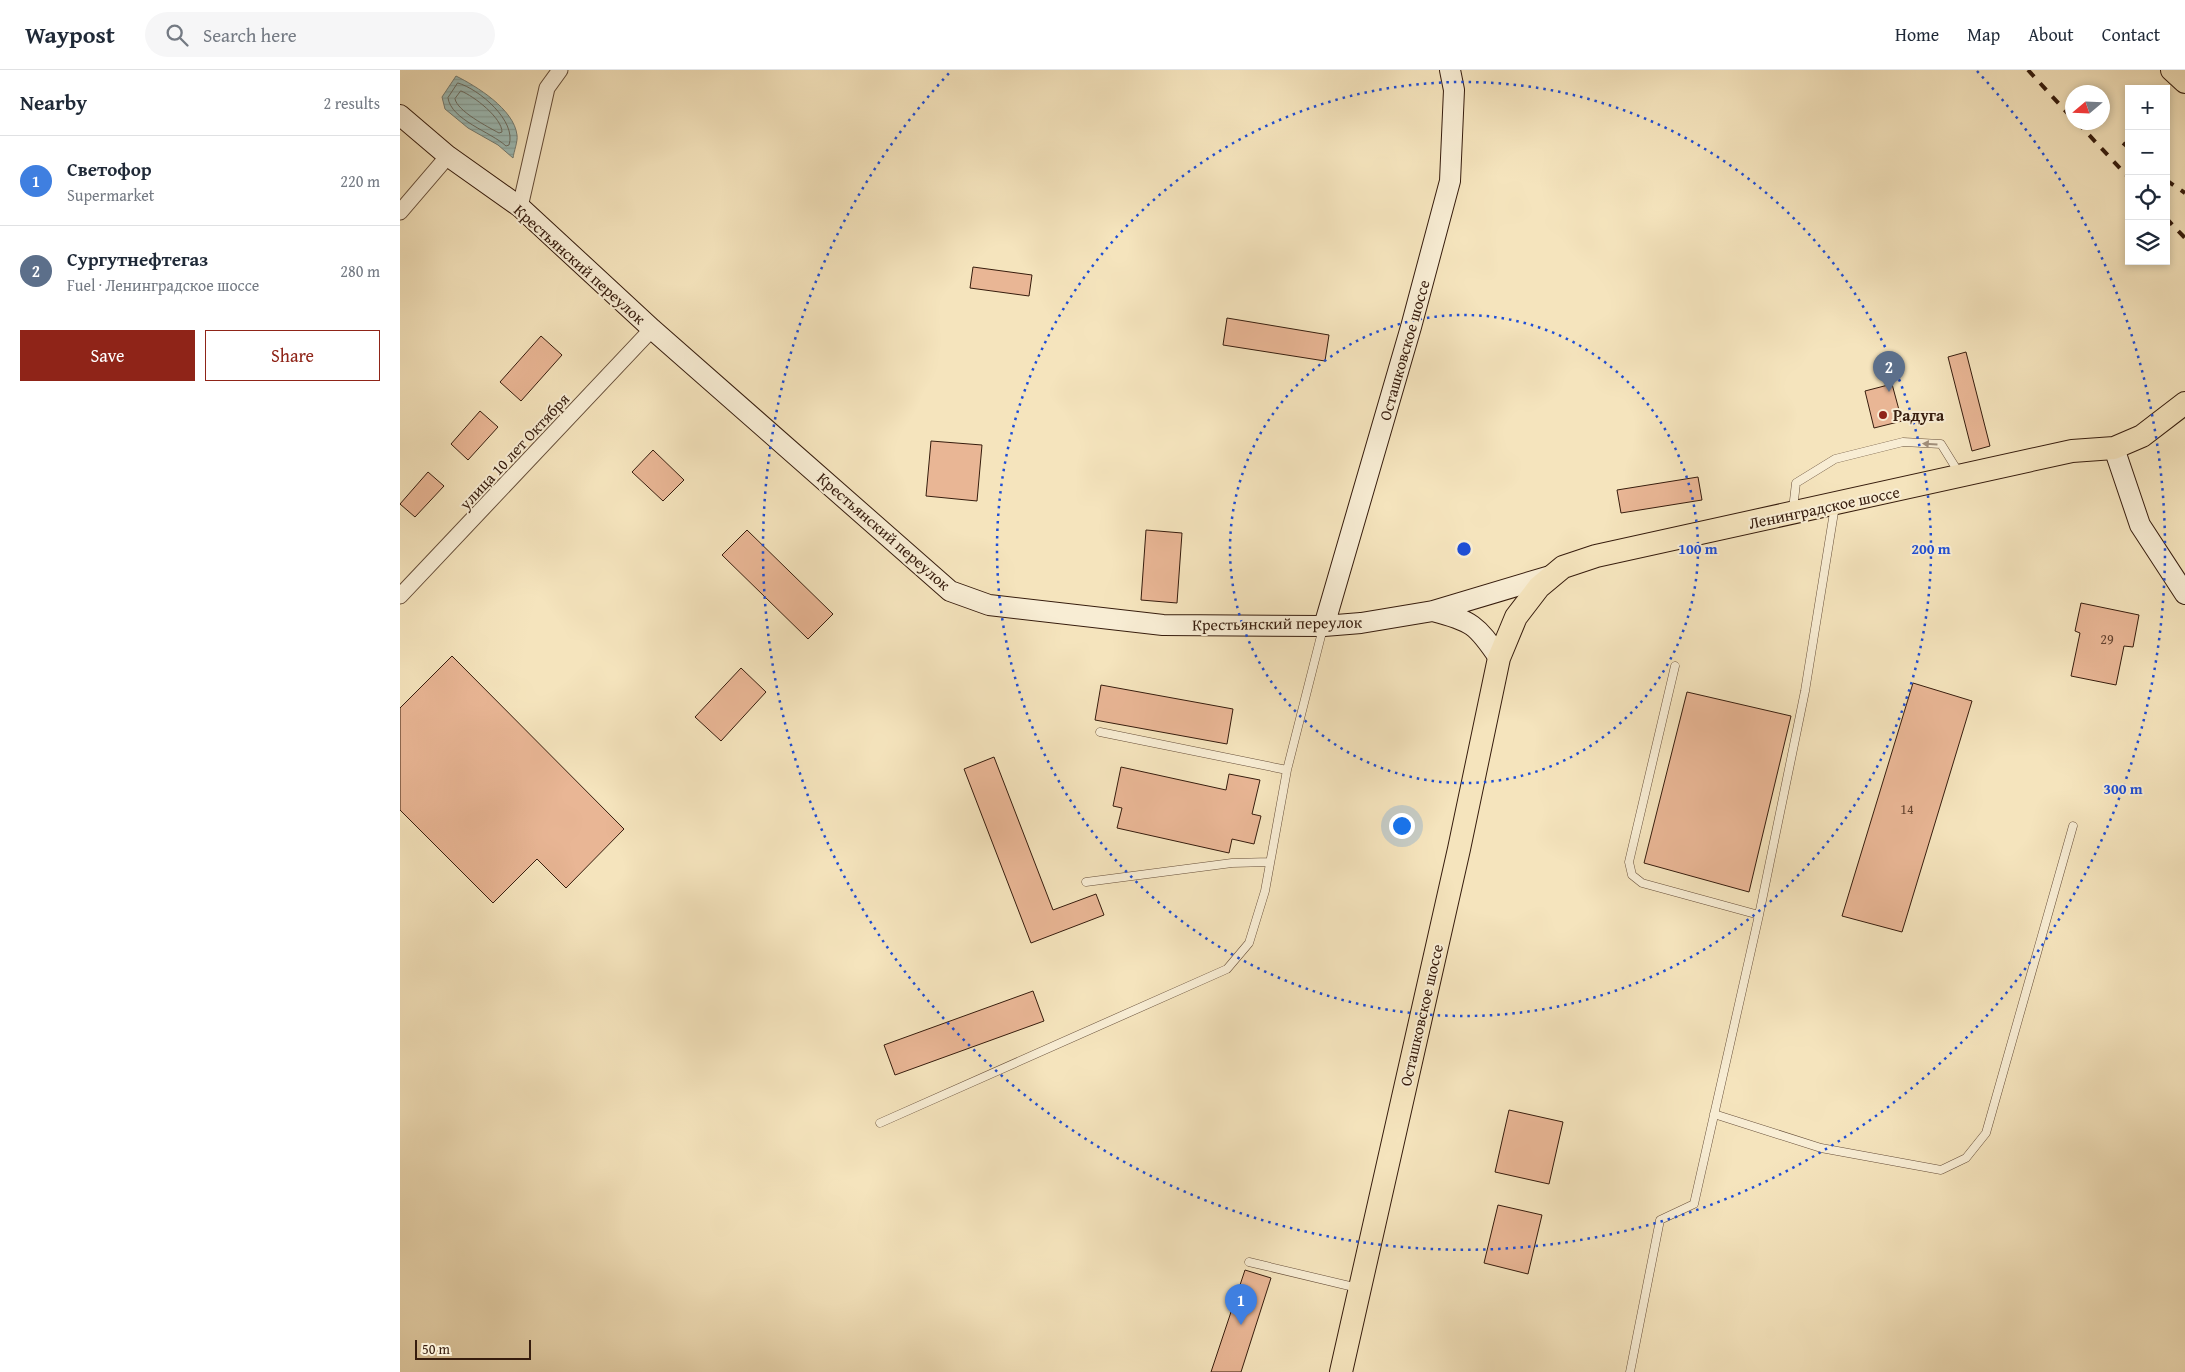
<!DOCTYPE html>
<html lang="en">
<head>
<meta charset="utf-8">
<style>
  :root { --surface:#fff; --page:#f6f6f7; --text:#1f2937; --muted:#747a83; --line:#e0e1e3; --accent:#8f2418 }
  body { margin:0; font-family:"Gentium Book Plus",serif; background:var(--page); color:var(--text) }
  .controls { position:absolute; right:15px; top:15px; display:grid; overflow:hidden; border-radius:0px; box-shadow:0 2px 8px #0003 }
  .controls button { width:45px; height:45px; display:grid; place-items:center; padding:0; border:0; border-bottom:1px solid var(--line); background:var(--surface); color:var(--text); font:25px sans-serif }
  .compass { position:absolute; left:1665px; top:15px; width:45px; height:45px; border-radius:50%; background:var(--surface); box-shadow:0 2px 8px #0003; rotate:251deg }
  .scale { position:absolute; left:15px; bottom:12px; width:116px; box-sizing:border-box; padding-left:5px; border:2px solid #361c0d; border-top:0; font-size:14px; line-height:18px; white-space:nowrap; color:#361c0d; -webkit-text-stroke:4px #f8edd4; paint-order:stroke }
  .you { position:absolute; left:1001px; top:755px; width:18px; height:18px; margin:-12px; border:4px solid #fff; border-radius:50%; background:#1a73e8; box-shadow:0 0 0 8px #1a73e833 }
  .badge { display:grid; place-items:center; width:32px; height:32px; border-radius:50%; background:var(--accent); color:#fff; font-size:16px; font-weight:700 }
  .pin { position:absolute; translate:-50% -41px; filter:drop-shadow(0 1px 2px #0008) }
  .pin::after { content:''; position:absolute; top:26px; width:18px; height:15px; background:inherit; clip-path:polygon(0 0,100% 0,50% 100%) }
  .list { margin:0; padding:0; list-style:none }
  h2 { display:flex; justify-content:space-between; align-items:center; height:65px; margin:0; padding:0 20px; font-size:21px }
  h2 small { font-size:16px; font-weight:400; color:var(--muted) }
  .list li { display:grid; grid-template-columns:32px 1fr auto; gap:15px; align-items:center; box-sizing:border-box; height:90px; padding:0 20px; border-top:1px solid var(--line) }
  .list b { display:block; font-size:19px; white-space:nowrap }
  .list p { margin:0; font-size:16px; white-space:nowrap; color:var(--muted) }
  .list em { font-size:16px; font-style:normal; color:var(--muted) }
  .actions { display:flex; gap:10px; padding:15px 20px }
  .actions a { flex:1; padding:11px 0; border:1px solid var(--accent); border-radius:0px; text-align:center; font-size:18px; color:var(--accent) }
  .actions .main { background:var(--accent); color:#fff }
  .icon { flex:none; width:28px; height:28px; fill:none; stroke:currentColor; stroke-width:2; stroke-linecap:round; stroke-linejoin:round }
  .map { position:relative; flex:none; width:1785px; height:1302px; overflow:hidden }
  header { display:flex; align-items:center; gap:30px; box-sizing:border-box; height:70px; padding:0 25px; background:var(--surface); border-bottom:1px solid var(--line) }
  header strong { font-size:24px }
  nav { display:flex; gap:28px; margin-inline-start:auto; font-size:18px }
  .search { width:350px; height:45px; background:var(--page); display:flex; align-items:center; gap:12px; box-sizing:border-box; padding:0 18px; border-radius:28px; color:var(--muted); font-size:19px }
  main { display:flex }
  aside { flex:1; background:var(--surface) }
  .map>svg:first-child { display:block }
  .water { fill:url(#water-rules); stroke:#747d74 }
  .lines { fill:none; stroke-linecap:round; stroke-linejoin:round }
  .shore { stroke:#6a6c62; stroke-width:1 }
  .building { fill:#e9b695; stroke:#361c0d }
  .lane-casing { stroke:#664e39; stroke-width:9 }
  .street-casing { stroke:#664e39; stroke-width:17 }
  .secondary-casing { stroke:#361c0d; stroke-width:22 }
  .primary-casing { stroke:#361c0d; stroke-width:24 }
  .lane { stroke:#f8edd4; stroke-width:8 }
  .street { stroke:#f8edd4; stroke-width:15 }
  .secondary { stroke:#f8edd4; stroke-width:20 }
  .primary { stroke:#f5e4bd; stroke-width:22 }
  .rail { stroke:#361c0d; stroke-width:4; stroke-dasharray:9 9; stroke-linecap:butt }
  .oneway { fill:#a18f7a }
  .ring { fill:none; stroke:#1d4ed8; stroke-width:2.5; stroke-dasharray:2.5 5 }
  .poi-dot { fill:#8f2418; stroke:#f8edd4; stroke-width:2 }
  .labels { text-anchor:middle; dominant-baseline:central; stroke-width:4; stroke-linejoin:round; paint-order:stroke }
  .number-label { font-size:14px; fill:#63422f }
  .street-label { font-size:16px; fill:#361c0d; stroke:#f8edd4 }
  .poi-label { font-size:16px; font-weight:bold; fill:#361c0d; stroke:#f8edd4; text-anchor:start }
  .centre { fill:#1d4ed8; stroke:#f8edd4; stroke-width:2.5 }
  .ring-label { font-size:15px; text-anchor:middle; font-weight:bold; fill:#1d4ed8; stroke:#f8edd4; stroke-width:4; stroke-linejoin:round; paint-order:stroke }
</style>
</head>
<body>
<header>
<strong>Waypost</strong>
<div class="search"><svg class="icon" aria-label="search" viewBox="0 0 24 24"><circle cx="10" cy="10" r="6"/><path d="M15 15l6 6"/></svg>Search here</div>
<nav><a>Home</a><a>Map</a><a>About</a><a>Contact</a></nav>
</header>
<main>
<aside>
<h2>Nearby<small>2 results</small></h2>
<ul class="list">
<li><span class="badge" style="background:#3f7fe0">1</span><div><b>Светофор</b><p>Supermarket</p></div><em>220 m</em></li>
<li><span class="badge" style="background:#5c6f8a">2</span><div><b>Сургутнефтегаз</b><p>Fuel · Ленинградское шоссе</p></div><em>280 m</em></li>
</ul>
<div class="actions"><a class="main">Save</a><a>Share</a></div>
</aside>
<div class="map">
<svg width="1785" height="1302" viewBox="0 0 1785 1302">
  <defs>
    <pattern id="water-rules" width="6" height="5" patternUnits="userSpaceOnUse" patternTransform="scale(1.25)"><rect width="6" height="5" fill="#9dbdb8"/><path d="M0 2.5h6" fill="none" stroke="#88a29d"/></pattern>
  </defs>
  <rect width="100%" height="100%" fill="#f5e4bd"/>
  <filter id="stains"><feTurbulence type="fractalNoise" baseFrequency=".004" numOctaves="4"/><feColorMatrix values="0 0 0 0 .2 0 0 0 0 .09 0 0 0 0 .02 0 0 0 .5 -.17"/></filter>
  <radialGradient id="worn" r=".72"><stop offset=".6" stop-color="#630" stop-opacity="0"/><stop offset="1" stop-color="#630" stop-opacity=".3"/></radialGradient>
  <!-- water -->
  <path class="water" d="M56 6C76 16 114 39 117 65 118 71 114 81 113 88L98 75 68 58 45 39 42 27Z"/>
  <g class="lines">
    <!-- shore -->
    <path class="shore" d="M58 13C79 19 117 51 109 75L106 76C91 62 51 50 48 28Z
      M61 21C74 26 102 48 102 62L99 63C88 57 57 41 55 29Z"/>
  </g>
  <!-- building -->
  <path class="building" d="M573 197 632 205 629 226 570 218Z
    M827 248 929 265 925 291 823 275Z
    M141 266 162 285 121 331 100 312Z
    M1566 282 1590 376 1572 381 1548 287Z
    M1492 314 1502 351 1474 358 1465 321Z
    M80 341 98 357 68 390 51 374Z
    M531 371 582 375 577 431 526 426Z
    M253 380 284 410 263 431 232 402Z
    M28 402 44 416 15 447 0 434Z
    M1298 407 1302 430 1221 443 1217 420Z
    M347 460 433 544 408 569 322 485Z
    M746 460 782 463 777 533 741 530Z
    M1681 533 1739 545 1733 577 1724 576 1716 615 1671 606 1680 563 1675 561Z
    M52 586 224 759 166 818 137 789 93 833 0 740V638Z
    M341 598 366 622 321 671 295 647Z
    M1513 613 1572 631 1502 862 1442 846Z
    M701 615 833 639 827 674 695 650Z
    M1287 622 1391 646 1349 822 1244 793Z
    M594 687 653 840 696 824 704 845 631 873 564 699Z
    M721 697 826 720 829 704 860 710 852 744 861 746 854 774 832 769 829 783 717 758 722 738 713 736Z
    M633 921 644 951 495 1005 484 975Z
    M1109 1040 1163 1052 1149 1114 1095 1102Z
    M1098 1135 1142 1145 1128 1204 1084 1193Z
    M845 1200 871 1208 841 1302H811Z"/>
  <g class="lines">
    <defs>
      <path id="lane" d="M1393 439 1396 413 1435 389 1503 372 1541 374 1559 403
        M1275 596 1229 792 1232 805 1242 813 1359 845
        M700 662 887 700
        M686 812 832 793 870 792
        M1314 1044 1421 1078 1541 1100 1566 1088 1586 1063 1673 756
        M480 1053 827 899 849 873 865 821 887 700 923 558
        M849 1192 958 1218
        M1230 1302 1260 1150 1294 1134 1359 845 1405 621 1435 436"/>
      <path id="street" d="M120 137 147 18 160 0
        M0 142 48 86
        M0 526 252 259"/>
      <path id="secondary" d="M0 45 48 86 120 137 252 259 550 521 589 535 763 555 924 556 961 553 1033 541 1150 506
        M1714 378 1740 455 1785 524
        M1033 541C1072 551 1077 555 1099 588
        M924 556 1011 257 1050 111 1054 20 1050 0"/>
      <path id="primary" d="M1772 0 1785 12
        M941 1302 1059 779 1099 588 1116 547 1139 517 1163 497 1196 486 1672 381 1714 378 1742 366 1785 333"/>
    </defs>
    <!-- lane casing -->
    <use href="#lane" class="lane-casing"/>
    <!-- street casing -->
    <use href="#street" class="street-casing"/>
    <!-- secondary casing -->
    <use href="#secondary" class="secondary-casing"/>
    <!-- primary casing -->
    <use href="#primary" class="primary-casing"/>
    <!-- lane -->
    <use href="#lane" class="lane"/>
    <!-- street -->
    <use href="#street" class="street"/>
    <!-- secondary -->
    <use href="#secondary" class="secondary"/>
    <!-- primary -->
    <use href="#primary" class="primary"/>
    <!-- rail -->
    <path class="rail" d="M1628 0 1672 48
      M1677 52 1729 108
      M1723 73 1729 78
      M1766 110 1785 123
      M1766 148 1785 168"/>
  </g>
  <!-- one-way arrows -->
  <defs><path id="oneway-solid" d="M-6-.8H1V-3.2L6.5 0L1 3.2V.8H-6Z" transform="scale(1.25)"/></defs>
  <use class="oneway" href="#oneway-solid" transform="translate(1530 374) rotate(-176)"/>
  <!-- distance rings -->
  <g class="ring">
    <circle cx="1064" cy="479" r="234"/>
    <circle cx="1064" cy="479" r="467"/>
    <path d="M1577 1A701 701 0 1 1 551 1"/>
  </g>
  <!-- markers -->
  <circle class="poi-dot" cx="1483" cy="345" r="5"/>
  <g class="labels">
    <!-- number labels -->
    <g class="number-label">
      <text x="1707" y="569">29</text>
      <text x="1507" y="739">14</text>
    </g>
    <!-- street labels -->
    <g class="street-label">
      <text transform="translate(180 194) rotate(42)">Крестьянский переулок</text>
      <text transform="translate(1004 280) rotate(-74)">Осташковское шоссе</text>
      <text transform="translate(114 381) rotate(-47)">улица 10 лет Октября</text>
      <text transform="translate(1424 437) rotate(-12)">Ленинградское шоссе</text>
      <text transform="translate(484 461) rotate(41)">Крестьянский переулок</text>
      <text transform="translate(877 553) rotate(-1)">Крестьянский переулок</text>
      <text transform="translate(1021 945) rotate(-77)">Осташковское шоссе</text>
    </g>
    <!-- poi labels -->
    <g class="poi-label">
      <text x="1493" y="345">Радуга</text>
    </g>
  </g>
  <circle cx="1064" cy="479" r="8" class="centre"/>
  <g class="ring-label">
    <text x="1298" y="484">100 m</text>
    <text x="1531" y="484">200 m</text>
    <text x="1723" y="724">300 m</text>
  </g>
  <rect width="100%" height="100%" filter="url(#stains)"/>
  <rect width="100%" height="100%" fill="url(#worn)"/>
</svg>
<div class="controls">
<button>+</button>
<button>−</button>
<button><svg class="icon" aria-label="locate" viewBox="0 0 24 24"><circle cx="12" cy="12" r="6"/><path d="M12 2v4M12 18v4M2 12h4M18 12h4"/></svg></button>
<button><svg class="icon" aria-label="layers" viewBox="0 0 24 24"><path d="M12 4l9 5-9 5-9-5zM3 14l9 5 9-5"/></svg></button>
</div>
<svg class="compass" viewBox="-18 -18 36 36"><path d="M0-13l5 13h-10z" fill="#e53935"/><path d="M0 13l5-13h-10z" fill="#747a83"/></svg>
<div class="scale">50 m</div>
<div class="you"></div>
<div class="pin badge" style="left:841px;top:1255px;background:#3f7fe0">1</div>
<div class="pin badge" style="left:1489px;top:322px;background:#5c6f8a">2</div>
</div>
</main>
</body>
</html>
